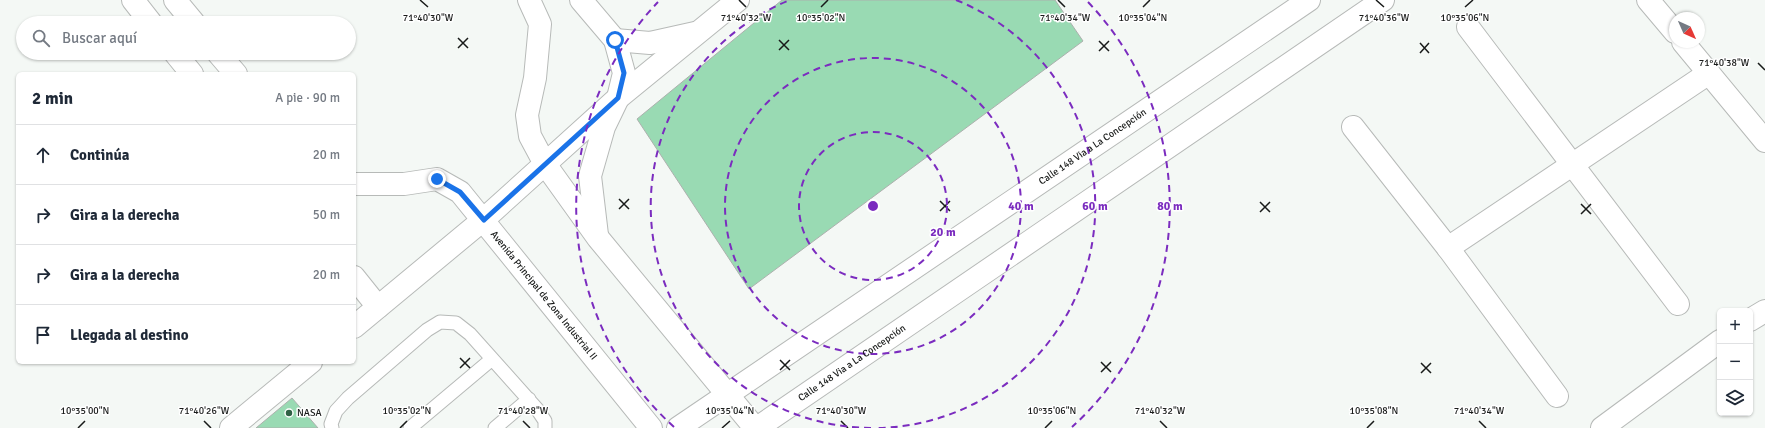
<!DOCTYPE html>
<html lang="es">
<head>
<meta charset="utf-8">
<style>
  :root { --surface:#fff; --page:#f2f2f3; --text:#1f2937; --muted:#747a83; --line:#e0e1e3 }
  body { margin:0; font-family:Signika,sans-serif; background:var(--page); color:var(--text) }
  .controls { position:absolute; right:12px; bottom:12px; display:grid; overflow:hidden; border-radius:6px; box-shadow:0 1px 3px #0004 }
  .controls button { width:36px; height:36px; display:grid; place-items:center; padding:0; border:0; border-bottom:1px solid var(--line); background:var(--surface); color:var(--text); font:20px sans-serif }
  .compass { position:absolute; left:1669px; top:12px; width:36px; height:36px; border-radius:50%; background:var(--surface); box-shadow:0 1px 3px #0004; rotate:135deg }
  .stop { position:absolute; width:12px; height:12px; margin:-9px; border:3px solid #1a73e8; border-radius:50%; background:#fff }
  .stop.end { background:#1a73e8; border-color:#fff; box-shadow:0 1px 4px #0008 }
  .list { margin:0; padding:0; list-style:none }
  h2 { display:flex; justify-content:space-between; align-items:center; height:52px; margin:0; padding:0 16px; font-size:17px }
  h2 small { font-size:13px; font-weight:400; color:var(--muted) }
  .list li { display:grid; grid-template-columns:26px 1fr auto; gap:12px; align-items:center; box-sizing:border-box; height:60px; padding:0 16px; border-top:1px solid var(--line) }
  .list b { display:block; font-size:15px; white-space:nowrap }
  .list em { font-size:13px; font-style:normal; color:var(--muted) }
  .icon { flex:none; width:22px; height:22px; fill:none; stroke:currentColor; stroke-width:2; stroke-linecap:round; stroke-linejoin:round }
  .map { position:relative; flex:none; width:1765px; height:428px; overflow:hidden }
  .search { position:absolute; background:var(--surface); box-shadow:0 1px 3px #0004; left:16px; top:16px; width:340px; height:44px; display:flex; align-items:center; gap:10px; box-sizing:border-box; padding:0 14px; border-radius:22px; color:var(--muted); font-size:15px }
  .panel { position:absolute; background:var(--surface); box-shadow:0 1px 3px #0004; left:16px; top:72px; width:340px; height:292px; border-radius:6px }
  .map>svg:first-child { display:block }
  .building { fill:#99dab3; stroke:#acb0ad }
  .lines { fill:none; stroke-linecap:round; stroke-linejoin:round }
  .lane-casing { stroke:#b7bab8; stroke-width:15 }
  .street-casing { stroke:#b7bab8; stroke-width:24 }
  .primary-casing { stroke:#b7bab8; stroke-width:24 }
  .lane { stroke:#fff; stroke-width:13 }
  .street { stroke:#fff; stroke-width:22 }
  .primary { stroke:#fff; stroke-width:22 }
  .route { stroke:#1a73e8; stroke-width:5 }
  .ticks { fill:none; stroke:#181a19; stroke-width:1.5 }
  .ring { fill:none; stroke:#7b2cbf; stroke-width:2; stroke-dasharray:7 5 }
  .poi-dot { fill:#2f6145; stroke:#fff; stroke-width:1.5 }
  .labels { text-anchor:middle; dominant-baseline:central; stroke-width:3; stroke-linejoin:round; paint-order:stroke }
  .street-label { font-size:10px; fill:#181a19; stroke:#fff }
  .poi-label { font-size:10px; fill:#181a19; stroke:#fff; text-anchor:start }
  .ticks-label { font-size:10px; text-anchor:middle; fill:#181a19; stroke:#fff; stroke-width:3; stroke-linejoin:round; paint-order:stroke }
  .centre { fill:#7b2cbf; stroke:#fff; stroke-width:2 }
  .ring-label { font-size:12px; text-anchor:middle; font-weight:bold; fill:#7b2cbf; stroke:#fff; stroke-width:3; stroke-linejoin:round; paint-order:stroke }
</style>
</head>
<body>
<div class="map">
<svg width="1765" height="428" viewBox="0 0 1765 428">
  <rect width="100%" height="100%" fill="#f4f8f5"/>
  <!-- building -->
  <path class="building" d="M782 0H1055L1083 41 749 289 637 119Z
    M292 398 318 428H256Z"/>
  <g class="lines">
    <defs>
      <path id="lane" d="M332 428 331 424 336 411 348 398 427 330 440 322 456 323 470 334 537 409 545 421V428
        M410 428 492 359
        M495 428 529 399"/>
      <g id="street">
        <path d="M133 0 151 23"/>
        <path d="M175 0 194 23"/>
        <path d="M529 0 540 24 535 78 527 115 530 136 545 164 598 238 755 428"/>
        <path d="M581 0 615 40 624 73 618 98 604 127 590 176 597 235"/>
        <path d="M1648 0 1675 32"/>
        <path d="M1468 27 1678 304"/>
        <path d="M615 40 650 43 695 33"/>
        <path d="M1683 42 1765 141"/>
        <path d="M175 53 192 74"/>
        <path d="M218 53 236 74"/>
        <path d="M1353 127 1448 248 1557 396"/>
        <path id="s1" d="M354 184H404L437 179 460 192 651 428"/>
        <path d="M1448 248 1709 73"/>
        <path d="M354 277 378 307"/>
        <path d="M1750 320 1765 311"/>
        <path d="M354 327 483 220 618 98 738 0"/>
        <path d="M231 428 311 362"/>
        <path d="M1602 428 1720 341"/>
      </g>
      <g id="primary">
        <path id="s2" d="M678 428 1309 0"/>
        <path id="s3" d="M757 428 1383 0"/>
      </g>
    </defs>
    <!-- lane casing -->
    <use href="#lane" class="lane-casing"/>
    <!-- street casing -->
    <use href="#street" class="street-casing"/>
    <!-- primary casing -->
    <use href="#primary" class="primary-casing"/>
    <!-- lane -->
    <use href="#lane" class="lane"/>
    <!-- street -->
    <use href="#street" class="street"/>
    <!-- primary -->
    <use href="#primary" class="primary"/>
  </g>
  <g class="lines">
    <!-- route -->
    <path class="route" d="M437 179 460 192 484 220 618 98 624 73 615 40"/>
  </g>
  <!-- ticks -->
  <path class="ticks" d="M420 0 428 7M739 0 746 7M1058 0 1065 7M1376 0 1384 7M821 7 828 0M1143 7 1150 0M1465 7 1473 0M458 38 468 48M779 40 789 50M1099 41 1109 51M1420 43 1429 53M458 48 468 38M779 50 789 40M1099 51 1109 41M1420 53 1429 43M1758 63 1765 70M619 199 629 209M940 201 950 211M1260 202 1270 212M1581 204 1591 214M619 209 629 199M940 211 950 201M1260 212 1270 202M1581 214 1591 204M460 358 470 368M780 360 790 370M1101 362 1111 372M1421 363 1431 373M460 368 470 358M780 370 790 360M1101 372 1111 362M1421 373 1431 363M204 421 211 428M523 421 530 428M841 421 848 428M1160 421 1167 428M1479 421 1486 428M78 428 85 421M400 428 407 421M722 428 730 421M1045 428 1052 421M1367 428 1374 421"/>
  <!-- distance rings -->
  <g class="ring">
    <circle cx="873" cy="206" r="74"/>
    <circle cx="873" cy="206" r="148"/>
    <path d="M871 428A222 222 0 0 1 790 0M956 0A222 222 0 0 1 875 428"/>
    <path d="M674 427A297 297 0 0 1 658 2M1088 2A297 297 0 0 1 1072 427"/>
  </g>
  <!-- markers -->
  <circle class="poi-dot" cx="289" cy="413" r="4"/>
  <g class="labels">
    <!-- street labels -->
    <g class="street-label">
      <text stroke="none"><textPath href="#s2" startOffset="501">Calle 148 Via a La Concepción</textPath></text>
      <text stroke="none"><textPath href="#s1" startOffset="243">Avenida Principal de Zona Industrial II</textPath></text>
      <text stroke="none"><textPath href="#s3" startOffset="115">Calle 148 Via a La Concepción</textPath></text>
    </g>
    <!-- poi labels -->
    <g class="poi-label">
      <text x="297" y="413">NASA</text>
    </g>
  </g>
  <g class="ticks-label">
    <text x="428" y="21">71°40'30"W</text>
    <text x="746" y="21">71°40'32"W</text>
    <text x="821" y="21">10°35'02"N</text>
    <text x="1065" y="21">71°40'34"W</text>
    <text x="1143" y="21">10°35'04"N</text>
    <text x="1384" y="21">71°40'36"W</text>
    <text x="1465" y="21">10°35'06"N</text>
    <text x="1724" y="66">71°40'38"W</text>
    <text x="85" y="414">10°35'00"N</text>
    <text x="204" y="414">71°40'26"W</text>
    <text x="407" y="414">10°35'02"N</text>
    <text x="523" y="414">71°40'28"W</text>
    <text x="730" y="414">10°35'04"N</text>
    <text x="841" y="414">71°40'30"W</text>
    <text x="1052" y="414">10°35'06"N</text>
    <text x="1160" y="414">71°40'32"W</text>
    <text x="1374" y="414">10°35'08"N</text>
    <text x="1479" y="414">71°40'34"W</text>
  </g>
  <circle cx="873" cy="206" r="6" class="centre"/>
  <g class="ring-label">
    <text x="1021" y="210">40 m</text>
    <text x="1095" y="210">60 m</text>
    <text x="1170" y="210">80 m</text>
    <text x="943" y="236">20 m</text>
  </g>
</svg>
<div class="controls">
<button>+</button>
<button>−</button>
<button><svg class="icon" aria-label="layers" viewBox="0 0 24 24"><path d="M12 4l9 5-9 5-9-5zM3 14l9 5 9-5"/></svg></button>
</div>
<svg class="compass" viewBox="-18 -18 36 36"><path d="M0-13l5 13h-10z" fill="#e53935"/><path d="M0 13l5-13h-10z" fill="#747a83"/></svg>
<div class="stop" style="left:615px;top:40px"></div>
<div class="stop end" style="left:437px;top:179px"></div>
<div class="search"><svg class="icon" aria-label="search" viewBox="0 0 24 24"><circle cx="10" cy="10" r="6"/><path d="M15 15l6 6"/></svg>Buscar aquí</div>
<section class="panel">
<h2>2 min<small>A pie · 90 m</small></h2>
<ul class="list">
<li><svg class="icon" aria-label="ahead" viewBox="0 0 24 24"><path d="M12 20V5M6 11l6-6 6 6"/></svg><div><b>Continúa</b></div><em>20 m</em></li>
<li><svg class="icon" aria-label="right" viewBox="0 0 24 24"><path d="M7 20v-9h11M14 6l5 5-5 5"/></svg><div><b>Gira a la derecha</b></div><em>50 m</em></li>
<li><svg class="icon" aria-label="right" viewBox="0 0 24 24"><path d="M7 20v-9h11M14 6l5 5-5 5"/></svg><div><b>Gira a la derecha</b></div><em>20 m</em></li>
<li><svg class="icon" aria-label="arrive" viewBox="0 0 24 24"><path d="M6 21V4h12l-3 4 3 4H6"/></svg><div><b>Llegada al destino</b></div></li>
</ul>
</section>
</div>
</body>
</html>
